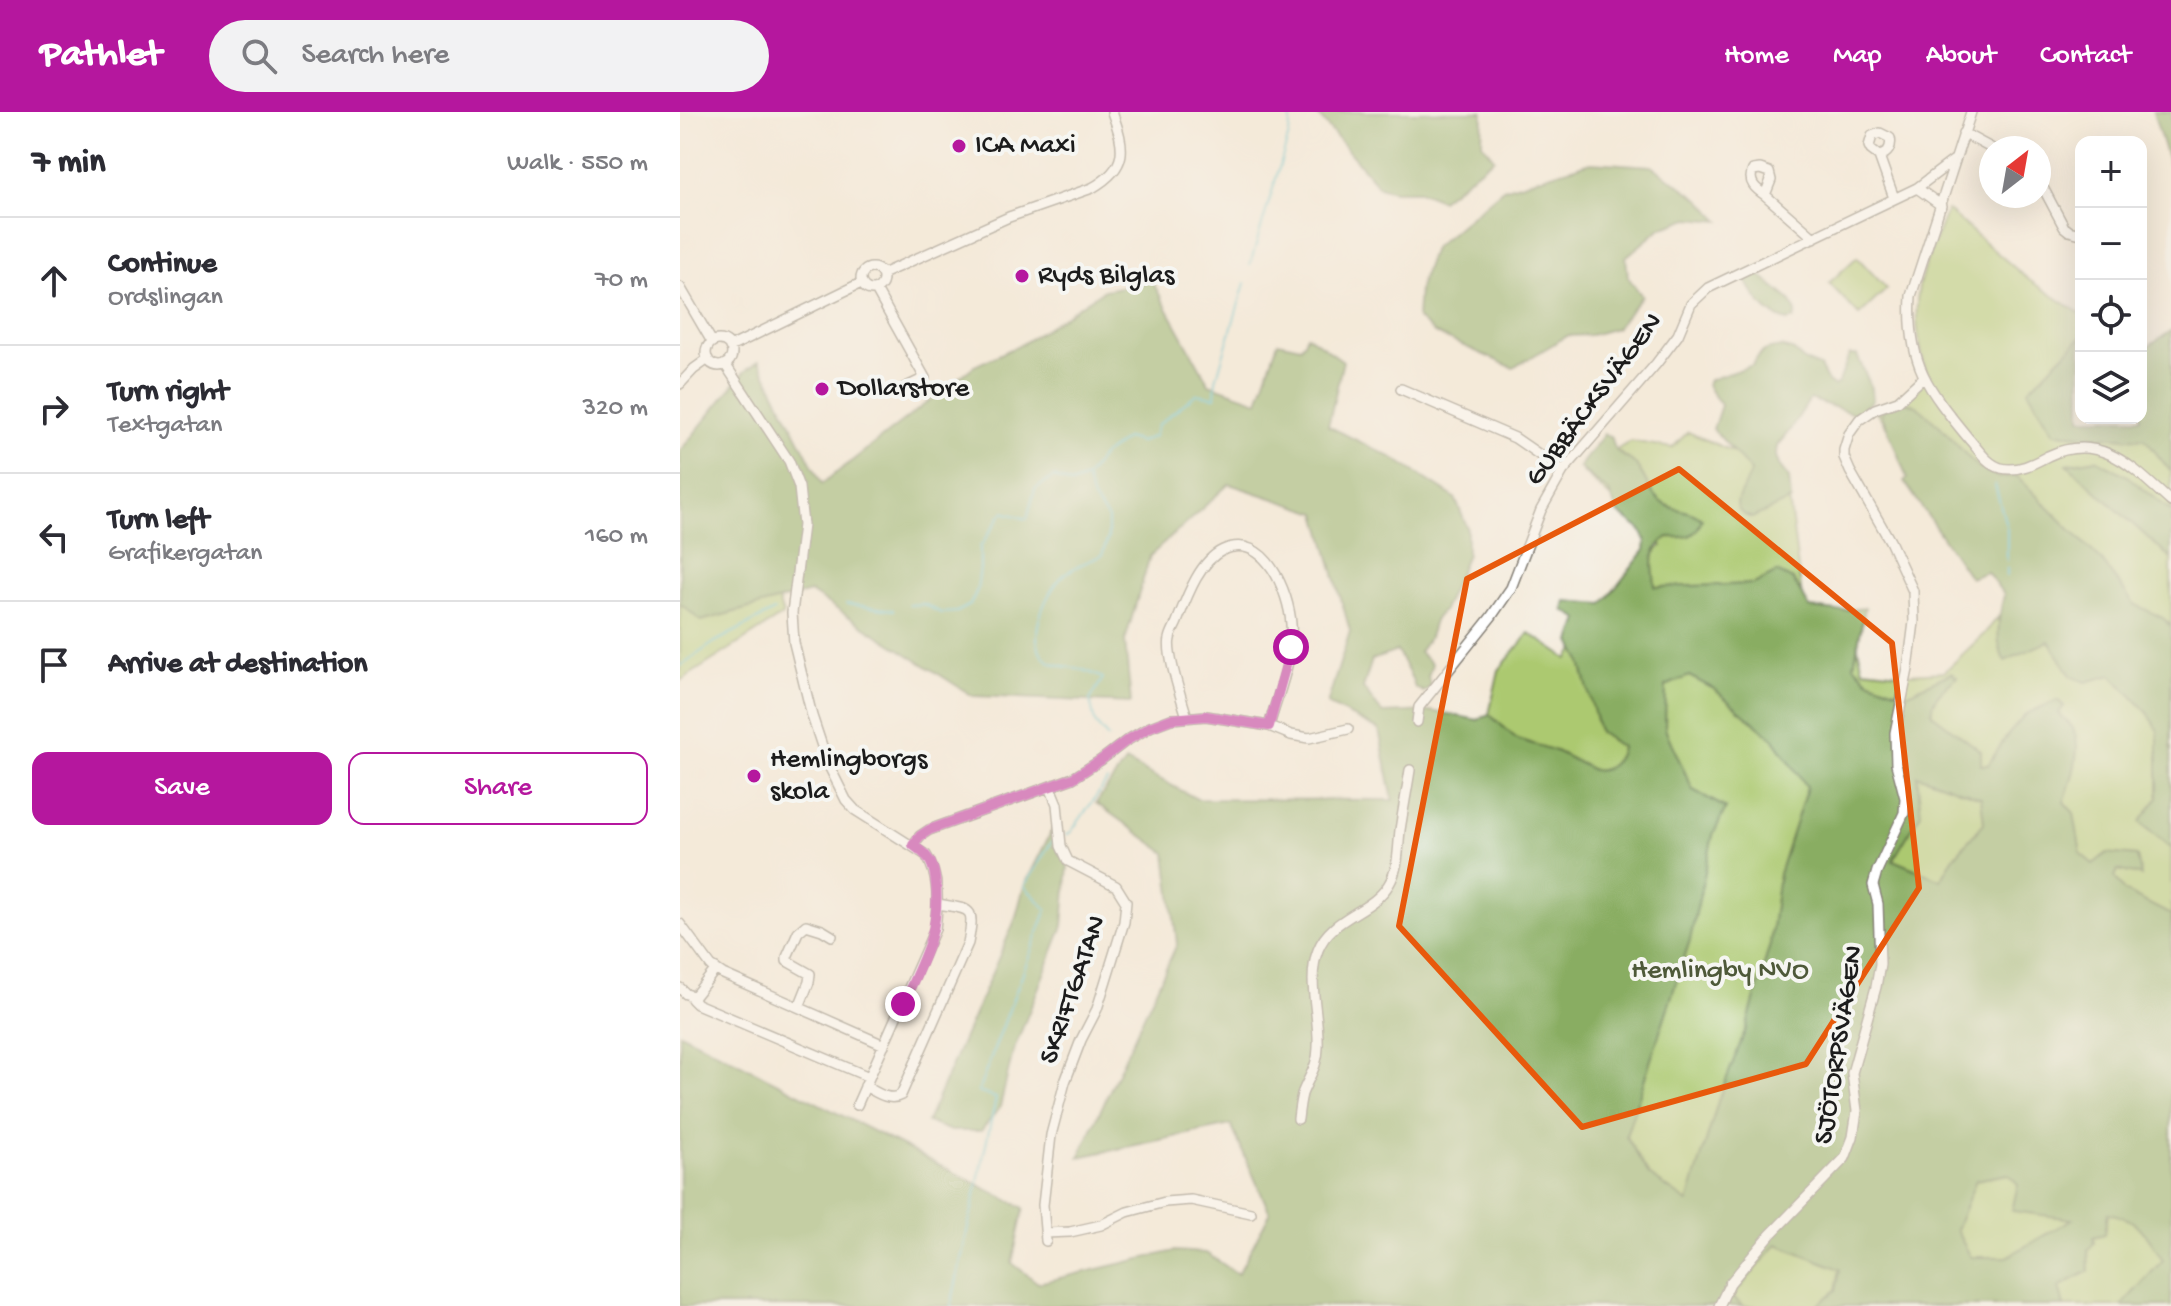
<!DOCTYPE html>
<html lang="en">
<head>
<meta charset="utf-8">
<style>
  :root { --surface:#fff; --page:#f2f2f3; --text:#2b2b33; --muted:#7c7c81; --line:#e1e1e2; --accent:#b5179e }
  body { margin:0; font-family:"Gochi Hand",sans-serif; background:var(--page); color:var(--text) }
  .controls { position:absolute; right:24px; top:24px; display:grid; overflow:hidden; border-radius:16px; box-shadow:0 8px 32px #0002 }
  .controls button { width:72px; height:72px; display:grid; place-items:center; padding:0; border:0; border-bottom:2px solid var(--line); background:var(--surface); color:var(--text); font:40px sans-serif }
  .compass { position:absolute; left:1299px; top:24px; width:72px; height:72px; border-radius:50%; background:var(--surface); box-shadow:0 8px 32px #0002; rotate:31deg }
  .stop { position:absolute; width:24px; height:24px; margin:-18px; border:6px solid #b5179e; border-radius:50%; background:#fff }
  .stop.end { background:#b5179e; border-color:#fff; box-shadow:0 2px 8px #0008 }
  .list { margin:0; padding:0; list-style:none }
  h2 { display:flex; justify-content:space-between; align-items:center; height:104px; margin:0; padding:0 32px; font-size:34px }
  h2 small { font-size:26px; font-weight:400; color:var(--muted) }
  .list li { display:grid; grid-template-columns:52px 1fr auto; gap:24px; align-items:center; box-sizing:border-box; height:128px; padding:0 32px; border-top:2px solid var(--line) }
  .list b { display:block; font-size:30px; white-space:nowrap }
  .list p { margin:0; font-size:26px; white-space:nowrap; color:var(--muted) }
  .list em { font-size:26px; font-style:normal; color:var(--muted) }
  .actions { display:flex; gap:16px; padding:24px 32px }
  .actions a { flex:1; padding:18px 0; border:2px solid var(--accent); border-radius:16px; text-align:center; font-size:28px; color:var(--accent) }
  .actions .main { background:var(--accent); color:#fff }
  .icon { flex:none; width:44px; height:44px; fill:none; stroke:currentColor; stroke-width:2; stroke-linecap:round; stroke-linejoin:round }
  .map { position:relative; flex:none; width:1491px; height:1194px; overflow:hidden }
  header { display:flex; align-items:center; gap:48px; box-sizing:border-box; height:112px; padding:0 40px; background:var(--accent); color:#fff }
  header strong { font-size:38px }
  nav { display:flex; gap:44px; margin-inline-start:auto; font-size:28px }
  .search { width:560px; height:72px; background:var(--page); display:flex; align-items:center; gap:20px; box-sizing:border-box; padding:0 28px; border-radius:44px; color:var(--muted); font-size:30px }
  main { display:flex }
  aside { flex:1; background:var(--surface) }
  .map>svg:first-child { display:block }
  .green { fill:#acc970; stroke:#647246; stroke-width:2 }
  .forest { fill:#89ad62; stroke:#52643f; stroke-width:2; fill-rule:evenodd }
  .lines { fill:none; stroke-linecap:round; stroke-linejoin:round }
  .stream { stroke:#51beca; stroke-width:2 }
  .minor-casing { stroke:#88837a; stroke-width:12 }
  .minor { stroke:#fff; stroke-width:9 }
  .route { stroke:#b5179e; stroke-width:10 }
  .marked { fill:none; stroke:#e8590c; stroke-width:6; stroke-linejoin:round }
  .poi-dot { fill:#b5179e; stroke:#f6f6f2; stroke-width:3 }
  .labels { text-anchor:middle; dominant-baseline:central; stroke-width:8; stroke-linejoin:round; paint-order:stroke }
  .poi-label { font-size:28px; fill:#1c1c1c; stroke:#f6f6f2; text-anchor:start }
  .street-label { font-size:28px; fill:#1c1c1c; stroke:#f6f6f2 }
  .park-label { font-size:28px; fill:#4e5939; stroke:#f6f6f2 }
</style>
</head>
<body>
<header>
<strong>Pathlet</strong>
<div class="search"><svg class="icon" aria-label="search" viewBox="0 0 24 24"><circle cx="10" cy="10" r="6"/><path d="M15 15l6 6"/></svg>Search here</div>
<nav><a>Home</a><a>Map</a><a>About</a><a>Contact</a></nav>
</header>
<main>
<aside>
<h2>7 min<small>Walk · 550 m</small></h2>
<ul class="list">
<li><svg class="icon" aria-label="ahead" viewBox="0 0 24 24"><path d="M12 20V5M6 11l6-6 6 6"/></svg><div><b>Continue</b><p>Ordslingan</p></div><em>70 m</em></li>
<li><svg class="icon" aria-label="right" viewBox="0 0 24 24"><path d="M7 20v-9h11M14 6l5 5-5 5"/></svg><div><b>Turn right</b><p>Textgatan</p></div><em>320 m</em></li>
<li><svg class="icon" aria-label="left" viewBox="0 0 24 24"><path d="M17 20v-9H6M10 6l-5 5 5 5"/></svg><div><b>Turn left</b><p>Grafikergatan</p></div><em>160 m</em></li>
<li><svg class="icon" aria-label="arrive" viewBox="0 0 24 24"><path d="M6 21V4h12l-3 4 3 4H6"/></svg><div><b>Arrive at destination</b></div></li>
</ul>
<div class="actions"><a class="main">Save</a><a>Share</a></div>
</aside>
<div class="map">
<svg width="1491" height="1194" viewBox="0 0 1491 1194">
  <rect width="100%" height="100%" fill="#f6f6f2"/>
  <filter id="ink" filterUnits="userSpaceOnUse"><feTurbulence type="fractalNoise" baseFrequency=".0125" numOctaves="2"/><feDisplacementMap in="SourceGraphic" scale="16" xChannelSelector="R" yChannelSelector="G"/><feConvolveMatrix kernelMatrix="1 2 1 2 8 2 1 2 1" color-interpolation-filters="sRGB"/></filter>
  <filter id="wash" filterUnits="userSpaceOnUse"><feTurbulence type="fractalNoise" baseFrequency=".006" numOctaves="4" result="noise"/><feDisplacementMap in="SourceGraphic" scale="32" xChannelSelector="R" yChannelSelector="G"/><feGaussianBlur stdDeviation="1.8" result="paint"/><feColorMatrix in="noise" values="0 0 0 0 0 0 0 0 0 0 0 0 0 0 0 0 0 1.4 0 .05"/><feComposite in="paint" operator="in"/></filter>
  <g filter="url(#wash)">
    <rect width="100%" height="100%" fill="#f4ead9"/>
    <!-- green -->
    <path class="green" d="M1267 98 1349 168 1401 202V306H1461V240L1491 219V1194H561L805 620 819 558 849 521 888 547 946 466 982 434 902 359 951 329 992 336 1008 320 1086 354 1107 372 1124 501 1170 502 1183 557 1228 562 1264 560 1304 522 1318 505V508L1333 494 1195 298 1227 280 1246 261C1239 232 1233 204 1239 174 1244 150 1258 122 1267 98Z
      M1177 145 1207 177 1179 203 1149 171Z
      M98 488 103 503 0 569V490L21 509Z"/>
    <!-- forest -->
    <path class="forest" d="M635 0H803L802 31 814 46 761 88 738 79H713L699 75Z
      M1473 0H1491V60Z
      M911 50 972 54 1021 88 1040 109 1009 106 981 116 946 145 948 165 962 184 936 216 911 223 887 224 833 256 754 221 737 206 739 176 753 136 823 77Z
      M1076 160 1110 188 1116 200 1114 207 1108 209C1085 203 1076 186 1065 167L1068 161Z
      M472 169 529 272 578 289 598 230 621 235 627 223 663 249 648 314 715 347 775 386 787 415V442L763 499C752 508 754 511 750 522 749 528 742 535 739 540L752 552 748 565 751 574 744 580 735 576 732 567 717 539 692 548 683 576 702 601 751 599 798 608 809 602 837 627 876 639 913 658C927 661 939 648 941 635L919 620 900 547 891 530 899 507 884 498 886 489 923 492 965 438 966 429 961 418 937 400 929 380 899 355 924 322 931 324C933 328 933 333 935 336 938 343 950 346 955 352 967 365 969 384 986 393 998 399 1012 398 1022 407 1016 426 1007 426 988 425 967 439 974 454 975 475L1074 472 1097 460 1113 468 1130 496 1157 499 1185 496 1174 553 1188 568 1226 582 1271 561 1277 565C1265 576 1250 585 1252 602L1301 639V653H1308L1326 625 1346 602 1377 588 1384 594 1379 601C1383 606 1388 610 1392 615 1404 634 1391 671 1384 690L1394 701 1401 742 1413 752 1427 741 1457 744 1461 764 1438 758 1435 765 1444 779 1491 803V1194H1441L1483 1148C1466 1122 1460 1107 1428 1101L1425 1122 1413 1125 1414 1131 1408 1138 1409 1159 1379 1175 1384 1194H1137L1156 1178 1160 1157 1097 1132 1052 1185 1063 1194H0V921L344 1096 332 1151 358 1171 495 1139 526 1141 558 1162 590 1101 551 1013 399 1045 497 832 486 741 416 691 446 649 517 687 713 688 699 618 647 592 670 519 637 401 549 372 470 444 445 529 451 591 293 584 130 480 21 509 0 491V339L64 260 79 249 142 372 294 254 342 232 424 178ZM1009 564 1034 577 1094 627 1127 675 1099 762 1090 832 1066 917 1039 986 1008 1090 969 1063 946 1024 1010 828 1033 723 1046 696 1013 678 985 617 986 574ZM1237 663 1301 686 1304 711 1273 746 1261 768 1213 748 1241 701ZM1328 1062 1338 1072 1332 1099 1392 1107 1327 1145H1291L1276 1118 1296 1068Z
      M1491 219V360L1465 327 1374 321 1348 278 1401 225V306H1461V240Z
      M1102 235 1114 239 1125 249 1140 255 1148 270 1154 274 1159 270 1169 243H1177L1190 272 1193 289 1174 302 1130 287 1110 318 1097 334 1096 344 1099 353 1109 366 1111 388 1072 406C1040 396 1069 375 1071 359L1033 317 1041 293C1036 285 1030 281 1027 272L1029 268 1073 253C1080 238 1086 237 1102 235Z
      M1221 288 1237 294 1260 314 1297 355 1319 366 1337 364 1421 448 1454 492 1483 506 1491 514V736L1460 710 1478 686V618L1468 601 1432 563 1406 570 1392 565 1369 529 1325 549C1314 533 1319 502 1324 483L1307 460 1290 466 1224 369 1227 366 1201 300Z
      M1416 347 1446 363 1491 399V447L1387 352Z
      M373 716 376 735 388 753 383 814 333 940 320 995 301 1019H271L247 1010 335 808 344 774Z"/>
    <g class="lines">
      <!-- stream -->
      <path class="stream" d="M570 153 609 23 611 0
        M406 366 413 387 428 407V426L422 443C410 449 394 454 384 463 365 480 342 533 370 550 378 554 391 555 400 557 408 559 415 563 423 566L410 588 415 611 428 626
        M1315 373 1327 417V449
        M1327 464V456
        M166 492 213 498
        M229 493 244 492 261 501 277 500 290 493 297 478 300 456V435L323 400 347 407 355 377 374 365 391 372 406 366 423 343 447 326 460 330 474 324 478 313 516 282 535 285 536 268 565 171
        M0 554 35 530 94 499
        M386 723 391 720 427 669
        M271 1194 316 986 298 980 367 797 344 774 371 731 374 729"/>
    </g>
  </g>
  <g filter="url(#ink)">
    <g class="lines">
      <defs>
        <path id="minor" d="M1291 0 1231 184C1227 252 1248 277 1289 327 1298 337 1307 352 1321 356 1338 360 1353 352 1368 344 1422 319 1454 357 1491 390
          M1283 21 1311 36
          M1199 44C1208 42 1212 35 1210 26L1200 21 1192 24 1189 34 1191 38 1199 44 1214 86
          M1359 68 1384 115 1389 119 1401 122
          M1237 76 1262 94
          M1085 83C1076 77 1067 70 1073 58L1080 57 1089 60 1091 68 1085 83 1134 126
          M181 167a11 11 0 1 1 22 0a11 11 0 1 1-22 0Z
          M202 162 329 105 412 76C449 55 445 36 432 0
          M0 175 32 230
          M196 178 245 266 214 281
          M26 241a13 13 0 1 1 26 0a13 13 0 1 1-26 0Z
          M50 235 181 171
          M45 252 109 349 119 375 123 413 112 501 114 531 132 604 148 652 166 688 175 698 246 743C260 765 258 792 255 817L177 993
          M0 272 14 257 28 247
          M721 277 835 326 883 359
          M507 605C502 588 486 542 490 527 491 521 495 515 497 510 506 487 519 449 543 438 585 419 609 481 611 512 614 547 598 581 589 614
          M737 610 739 595 811 505 831 476 861 398 883 359 976 252 998 223 1011 192 1028 176 1237 76 1274 48
          M233 733 240 724 249 718 393 666 421 648 446 629 470 615 491 607 526 604 589 614 611 623 629 626 668 617
          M0 812 31 854 43 862 204 933
          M36 857 12 887 17 892 189 965
          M0 876 6 882 13 884
          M119 895 129 870 130 862 107 849V845L118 820 126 813 142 818 152 824
          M185 974C196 980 209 990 221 983L288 831C295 794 292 798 258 792
          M618 1007C619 998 620 990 622 982 628 966 638 954 638 936 640 905 626 869 638 838 651 804 692 801 709 772 719 756 718 736 720 718 723 698 727 678 730 658
          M365 1121 390 1120 421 1113 447 1100 485 1090 511 1088 571 1101
          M366 1129 363 1093 371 1023 385 970 401 928 417 897 444 810 446 790 436 774 388 749 381 734 377 692 370 675
          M1039 1194 1050 1171 1090 1123 1165 1046 1173 1025 1177 999 1172 961 1196 875 1200 852 1198 792 1193 773 1197 759 1224 701 1225 686 1216 652 1215 621 1228 557 1234 510 1233 479 1210 429 1170 359 1164 345V338L1169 322 1179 308 1195 297 1218 289 1243 266"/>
      </defs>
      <!-- minor casing -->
      <use href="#minor" class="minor-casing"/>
      <!-- minor -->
      <use href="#minor" class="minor"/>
    </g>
  </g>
  <g class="lines" filter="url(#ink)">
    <!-- route -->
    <path class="route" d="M223 892C241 851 260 821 256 774 255 764 254 753 247 745 243 740 238 737 233 733L240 724 249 718 393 666 421 648 446 629 470 615 491 607 526 604 589 614 611 535"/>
  </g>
  <!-- marked area -->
  <path d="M0 0H1491V1194H0ZM999 357 1212 531 1239 776 1126 952 902 1015 719 814 787 467Z" fill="#f4ead9" fill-opacity=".55" fill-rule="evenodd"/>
  <path class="marked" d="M999 357 1212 531 1239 776 1126 952 902 1015 719 814 787 467Z"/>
  <!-- markers -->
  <g class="poi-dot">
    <circle cx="279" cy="34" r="8"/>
    <circle cx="342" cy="164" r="8"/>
    <circle cx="142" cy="277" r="8"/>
    <circle cx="74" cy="664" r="8"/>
  </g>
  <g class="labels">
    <!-- poi labels -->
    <g class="poi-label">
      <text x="295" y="34">ICA Maxi</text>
      <text x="358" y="164">Ryds Bilglas</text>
      <text x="158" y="277">Dollarstore</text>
      <text x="90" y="648">Hemlingborgs<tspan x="90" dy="32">skola</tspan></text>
    </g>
    <!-- street labels -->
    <g class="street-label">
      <text transform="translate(915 288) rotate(-53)">GUBBÄCKSVÄGEN</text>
      <text transform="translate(394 878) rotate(-71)">SKRIFTGATAN</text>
      <text transform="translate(1160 933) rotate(-81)">SJÖTORPSVÄGEN</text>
    </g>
    <!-- park labels -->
    <g class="park-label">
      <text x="1040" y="859">Hemlingby NVO</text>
    </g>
  </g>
</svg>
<div class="controls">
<button>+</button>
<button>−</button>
<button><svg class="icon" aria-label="locate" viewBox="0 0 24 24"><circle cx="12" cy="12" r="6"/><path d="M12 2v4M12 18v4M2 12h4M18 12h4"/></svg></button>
<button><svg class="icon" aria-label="layers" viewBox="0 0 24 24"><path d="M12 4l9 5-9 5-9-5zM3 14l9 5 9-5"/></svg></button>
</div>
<svg class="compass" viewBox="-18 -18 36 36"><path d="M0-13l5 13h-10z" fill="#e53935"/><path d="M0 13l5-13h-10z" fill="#7c7c81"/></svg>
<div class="stop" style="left:611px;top:535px"></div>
<div class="stop end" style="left:223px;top:892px"></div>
</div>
</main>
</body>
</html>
